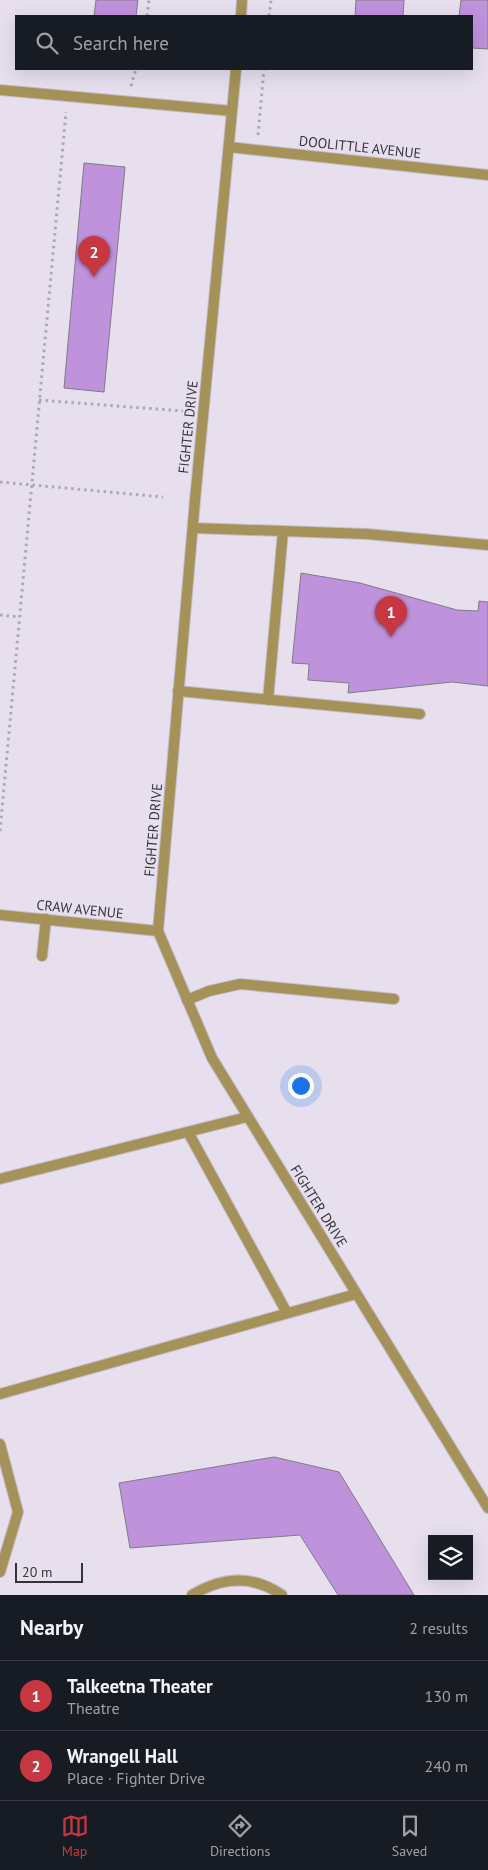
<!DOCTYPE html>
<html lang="en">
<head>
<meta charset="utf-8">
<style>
  :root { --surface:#171b24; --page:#242831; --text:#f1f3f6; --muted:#9ea1a6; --line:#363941; --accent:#c73742 }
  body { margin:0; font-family:"PT Sans",sans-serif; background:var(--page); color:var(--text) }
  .controls { position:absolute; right:15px; bottom:15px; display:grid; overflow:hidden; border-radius:0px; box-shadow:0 5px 20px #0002 }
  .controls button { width:45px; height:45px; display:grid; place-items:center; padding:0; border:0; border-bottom:1px solid var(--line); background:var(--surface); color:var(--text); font:25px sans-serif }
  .scale { position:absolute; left:15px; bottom:12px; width:68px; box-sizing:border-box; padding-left:5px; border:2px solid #363238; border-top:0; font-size:14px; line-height:18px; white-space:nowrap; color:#363238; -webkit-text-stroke:4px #e7dfee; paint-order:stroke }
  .you { position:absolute; left:300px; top:1085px; width:18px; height:18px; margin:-12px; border:4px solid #fff; border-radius:50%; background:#1a73e8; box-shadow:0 0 0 8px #1a73e833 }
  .badge { display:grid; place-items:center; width:32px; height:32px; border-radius:50%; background:var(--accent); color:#fff; font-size:16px; font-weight:700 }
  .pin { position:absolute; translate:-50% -41px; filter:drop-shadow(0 1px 2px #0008) }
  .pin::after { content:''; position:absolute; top:26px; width:18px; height:15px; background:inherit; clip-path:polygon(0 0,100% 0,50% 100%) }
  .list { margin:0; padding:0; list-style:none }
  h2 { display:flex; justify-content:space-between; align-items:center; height:65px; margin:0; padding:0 20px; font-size:21px }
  h2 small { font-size:16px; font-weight:400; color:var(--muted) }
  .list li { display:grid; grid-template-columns:32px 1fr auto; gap:15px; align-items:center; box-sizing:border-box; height:70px; padding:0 20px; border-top:1px solid var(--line) }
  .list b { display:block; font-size:19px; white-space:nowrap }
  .list p { margin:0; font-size:16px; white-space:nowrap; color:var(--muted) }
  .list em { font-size:16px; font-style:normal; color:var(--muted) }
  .icon { flex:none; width:28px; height:28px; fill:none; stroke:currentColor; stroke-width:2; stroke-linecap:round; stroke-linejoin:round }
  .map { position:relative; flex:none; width:488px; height:1595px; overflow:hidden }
  .search { position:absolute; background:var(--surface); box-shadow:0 5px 20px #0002; left:15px; right:15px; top:15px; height:55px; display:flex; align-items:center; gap:12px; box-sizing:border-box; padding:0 18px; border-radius:0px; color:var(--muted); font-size:19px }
  .sheet { height:205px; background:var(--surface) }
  nav { display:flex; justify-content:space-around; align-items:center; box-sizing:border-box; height:70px; border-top:1px solid var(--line); background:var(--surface); font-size:14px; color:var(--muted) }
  nav a { display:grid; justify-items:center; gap:2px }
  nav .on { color:var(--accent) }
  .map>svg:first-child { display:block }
  .building { fill:#bf92dc; stroke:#817a87 }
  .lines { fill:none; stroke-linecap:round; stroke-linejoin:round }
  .lane-casing { stroke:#c4bcca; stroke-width:12 }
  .street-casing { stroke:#c4bcca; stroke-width:12 }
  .path { stroke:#aea7b3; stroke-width:3; stroke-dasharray:2.5 4; stroke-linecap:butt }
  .lane { stroke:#a59259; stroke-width:10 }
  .street { stroke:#a59259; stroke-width:10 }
  .labels { text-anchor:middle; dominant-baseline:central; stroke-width:4; stroke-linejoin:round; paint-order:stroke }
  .street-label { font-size:14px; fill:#363238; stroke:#e7dfee }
</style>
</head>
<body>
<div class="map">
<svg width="488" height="1595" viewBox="0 0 488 1595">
  <rect width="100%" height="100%" fill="#e7dfee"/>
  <!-- building -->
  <path class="building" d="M96 0H138L136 16H94Z
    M356 0H404L403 16H355Z
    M461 0H488V49L472 48V16H459Z
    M84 163 125 167 104 392 64 388Z
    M301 573 360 583 457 610 478 611 479 601 488 602V686L452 682 348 693 349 683 308 680 309 664 292 663Z
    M274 1457 339 1472 414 1595H338L300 1535 130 1548 119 1483Z"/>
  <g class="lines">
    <defs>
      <path id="lane" d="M193 528 367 534 488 545
        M178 691 420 714
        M268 700 283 531
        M42 956 46 919
        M187 1000 209 991 240 984 394 999
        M188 1132 287 1313
        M0 1179 247 1117
        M0 1394 356 1294
        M0 1444 18 1512 0 1572
        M192 1595C222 1577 252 1574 282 1595"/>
      <path id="street" d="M241 16 242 0
        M236 69 195 500 158 931 212 1058 488 1508
        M0 90 232 111
        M229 147 488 175
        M0 915 158 931"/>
    </defs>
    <!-- lane casing -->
    <use href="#lane" class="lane-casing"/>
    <!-- street casing -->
    <use href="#street" class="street-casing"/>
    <!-- path -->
    <path class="path" d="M147 16 149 0
      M269 16 271 0
      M131 86 136 69
      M258 135 264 69
      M39 400 183 411
      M0 482 163 497
      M0 615 19 617
      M0 831 66 112"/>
    <!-- lane -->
    <use href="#lane" class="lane"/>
    <!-- street -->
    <use href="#street" class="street"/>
  </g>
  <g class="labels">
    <!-- street labels -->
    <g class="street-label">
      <text transform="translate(360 147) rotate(6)">DOOLITTLE AVENUE</text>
      <text transform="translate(188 427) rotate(-84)">FIGHTER DRIVE</text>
      <text transform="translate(153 830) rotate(-85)">FIGHTER DRIVE</text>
      <text transform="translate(80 909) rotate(6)">CRAW AVENUE</text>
      <text transform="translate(319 1206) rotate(58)">FIGHTER DRIVE</text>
    </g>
  </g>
</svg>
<div class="controls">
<button><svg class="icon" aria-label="layers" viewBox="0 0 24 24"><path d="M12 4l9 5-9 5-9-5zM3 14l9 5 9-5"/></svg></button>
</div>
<div class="scale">20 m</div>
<div class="you"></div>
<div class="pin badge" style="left:391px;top:637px">1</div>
<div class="pin badge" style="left:94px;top:277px">2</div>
<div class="search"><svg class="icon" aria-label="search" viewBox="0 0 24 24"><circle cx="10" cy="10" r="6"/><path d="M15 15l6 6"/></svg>Search here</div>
</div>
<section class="sheet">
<h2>Nearby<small>2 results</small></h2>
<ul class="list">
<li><span class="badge">1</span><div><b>Talkeetna Theater</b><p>Theatre</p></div><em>130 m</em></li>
<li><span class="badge">2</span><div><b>Wrangell Hall</b><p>Place · Fighter Drive</p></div><em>240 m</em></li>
</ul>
</section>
<nav>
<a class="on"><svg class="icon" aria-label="map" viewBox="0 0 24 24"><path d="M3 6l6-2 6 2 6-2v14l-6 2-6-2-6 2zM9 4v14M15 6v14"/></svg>Map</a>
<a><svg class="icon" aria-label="directions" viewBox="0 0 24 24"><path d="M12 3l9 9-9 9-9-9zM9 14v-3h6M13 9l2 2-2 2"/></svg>Directions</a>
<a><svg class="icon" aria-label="saved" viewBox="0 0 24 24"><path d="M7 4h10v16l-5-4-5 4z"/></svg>Saved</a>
</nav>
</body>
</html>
